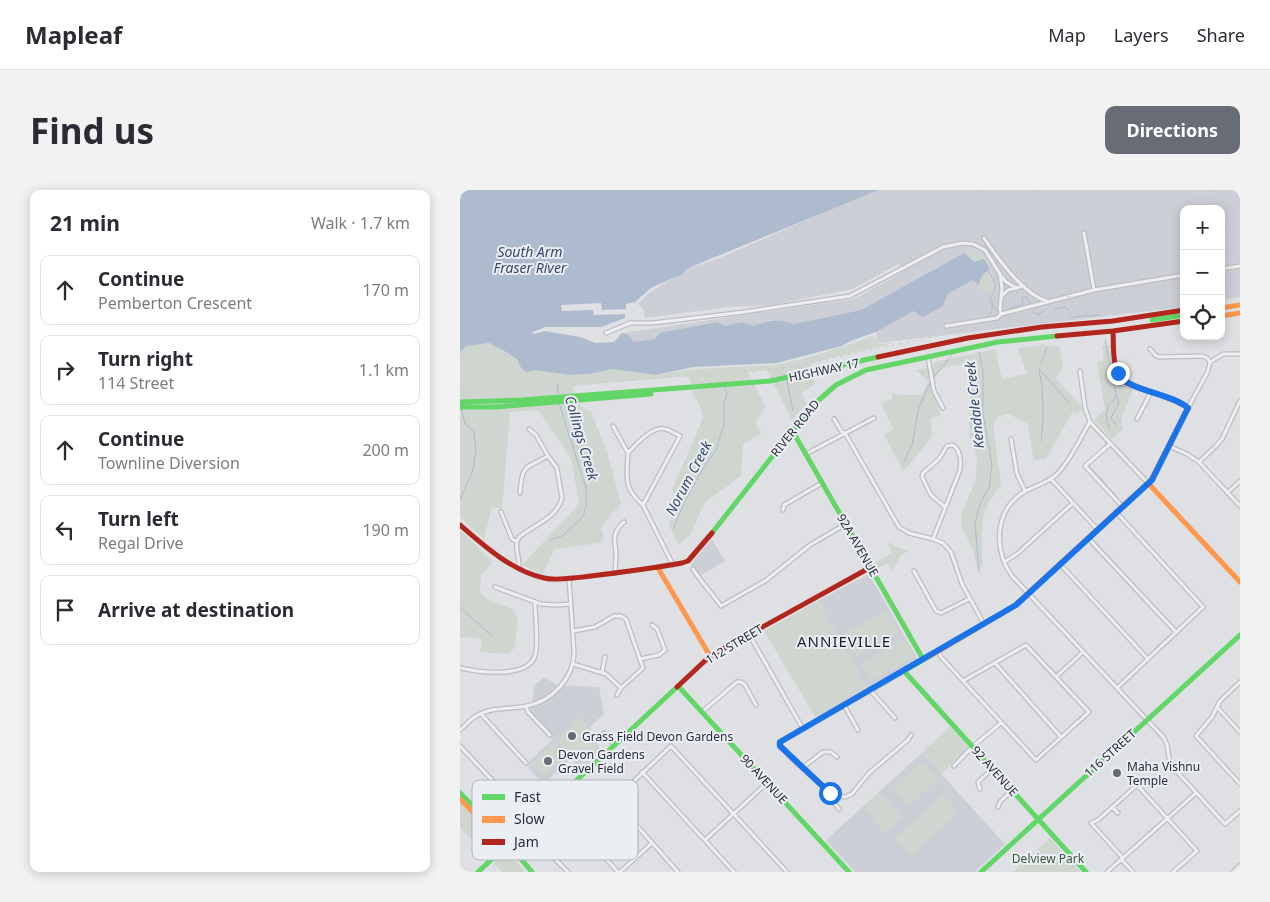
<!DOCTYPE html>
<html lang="en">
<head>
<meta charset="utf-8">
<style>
  :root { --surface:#fff; --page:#f2f2f3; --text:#2b2b33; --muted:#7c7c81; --line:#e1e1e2; --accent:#676c75 }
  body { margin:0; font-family:"Noto Sans",sans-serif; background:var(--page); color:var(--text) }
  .controls { position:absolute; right:15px; top:15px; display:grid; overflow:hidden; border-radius:10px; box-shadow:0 2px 12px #0003 }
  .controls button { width:45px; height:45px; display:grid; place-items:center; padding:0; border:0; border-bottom:1px solid var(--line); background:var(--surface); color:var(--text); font:25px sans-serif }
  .stop { position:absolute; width:15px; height:15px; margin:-11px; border:4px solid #1a73e8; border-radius:50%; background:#fff }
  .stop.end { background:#1a73e8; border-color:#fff; box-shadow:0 1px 5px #0008 }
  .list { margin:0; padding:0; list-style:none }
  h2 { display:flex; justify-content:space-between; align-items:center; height:65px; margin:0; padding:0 20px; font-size:21px }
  h2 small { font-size:16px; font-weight:400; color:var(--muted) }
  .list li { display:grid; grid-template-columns:32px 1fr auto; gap:15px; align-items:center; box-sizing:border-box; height:70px; margin:0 10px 10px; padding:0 10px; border:1px solid var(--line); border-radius:10px }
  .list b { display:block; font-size:19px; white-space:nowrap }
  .list p { margin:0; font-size:16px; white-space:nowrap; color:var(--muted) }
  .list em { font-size:16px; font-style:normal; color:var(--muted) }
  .icon { flex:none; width:28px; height:28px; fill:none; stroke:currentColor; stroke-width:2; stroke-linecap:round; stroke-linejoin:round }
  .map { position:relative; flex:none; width:780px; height:682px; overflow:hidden; border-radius:10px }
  header { display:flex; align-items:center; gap:30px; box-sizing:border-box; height:70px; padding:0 25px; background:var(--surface); border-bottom:1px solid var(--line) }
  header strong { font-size:24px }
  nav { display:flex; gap:28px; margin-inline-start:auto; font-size:18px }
  .intro { display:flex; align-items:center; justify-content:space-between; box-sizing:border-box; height:120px; padding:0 30px }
  h1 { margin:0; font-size:35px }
  .button { padding:12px 22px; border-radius:10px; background:var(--accent); color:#fff; font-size:18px; font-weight:700 }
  main { display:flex; gap:30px; padding:0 30px }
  aside { flex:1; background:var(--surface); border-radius:10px; box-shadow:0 2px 12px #0003 }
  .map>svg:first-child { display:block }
  .built { fill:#cdcfd6 }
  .green { fill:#ced6cf }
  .water { fill:#aebacd }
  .pier { fill:#dee0e3 }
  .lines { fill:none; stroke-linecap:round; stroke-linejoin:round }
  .stream { stroke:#aebacd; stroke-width:1 }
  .street-casing { stroke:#bcbec1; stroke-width:5.5 }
  .street { stroke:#eeeef0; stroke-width:3 }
  .fast { stroke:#63d668; stroke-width:5 }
  .slow { stroke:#ff974d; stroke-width:5 }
  .jam { stroke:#b3261e; stroke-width:5 }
  .rail { stroke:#c7c8cb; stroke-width:1; stroke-dasharray:2.5 5; stroke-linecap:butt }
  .route { stroke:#1a73e8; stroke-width:6 }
  .poi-dot { fill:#676c75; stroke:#ebeef3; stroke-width:2 }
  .labels { text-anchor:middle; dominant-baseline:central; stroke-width:4; stroke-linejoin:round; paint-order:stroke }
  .street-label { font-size:12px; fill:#272d3a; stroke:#ebeef3 }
  .poi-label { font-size:12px; fill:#272d3a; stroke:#ebeef3; text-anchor:start }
  .park-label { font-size:12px; fill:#395536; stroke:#ebeef3 }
  .water-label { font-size:14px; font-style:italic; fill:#35486a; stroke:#ebeef3 }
  .quarter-label { font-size:15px; letter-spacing:1px; fill:#1a1e2b; stroke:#ebeef3 }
  .key { fill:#ebeef3; stroke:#b0b4bc; stroke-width:1 }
  .key-label { font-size:14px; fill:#272d3a }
</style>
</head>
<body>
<header>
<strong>Mapleaf</strong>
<nav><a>Map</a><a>Layers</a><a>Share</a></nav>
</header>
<div class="intro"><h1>Find us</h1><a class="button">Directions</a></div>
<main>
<aside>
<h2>21 min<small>Walk · 1.7 km</small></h2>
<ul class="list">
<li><svg class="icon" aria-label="ahead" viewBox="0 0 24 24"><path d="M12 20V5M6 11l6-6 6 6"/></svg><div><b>Continue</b><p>Pemberton Crescent</p></div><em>170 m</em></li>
<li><svg class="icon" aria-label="right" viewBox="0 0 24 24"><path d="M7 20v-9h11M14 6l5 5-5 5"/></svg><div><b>Turn right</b><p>114 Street</p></div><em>1.1 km</em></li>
<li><svg class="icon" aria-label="ahead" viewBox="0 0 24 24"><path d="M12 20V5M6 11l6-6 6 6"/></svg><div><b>Continue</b><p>Townline Diversion</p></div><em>200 m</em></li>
<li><svg class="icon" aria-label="left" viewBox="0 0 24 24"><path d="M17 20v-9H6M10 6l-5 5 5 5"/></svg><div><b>Turn left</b><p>Regal Drive</p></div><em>190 m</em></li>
<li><svg class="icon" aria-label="arrive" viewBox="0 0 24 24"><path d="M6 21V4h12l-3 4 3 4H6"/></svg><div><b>Arrive at destination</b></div></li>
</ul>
</aside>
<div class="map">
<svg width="780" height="682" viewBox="0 0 780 682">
  <rect width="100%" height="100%" fill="#dee0e3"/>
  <!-- built -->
  <path class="built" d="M419 0H780V107L761 110V19H724V117L417 153 416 142 454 121 483 116 488 104 513 90 517 94 514 72 507 65 504 63 401 120 334 134 327 132 310 130 293 136 282 132 265 136 257 132 199 143 195 149 173 152 172 148 167 144 162 143 394 109 441 83 438 72V74L393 99 312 115 269 117 185 128 184 120 178 114 189 103 213 88 222 85 226 80 262 67 365 22Z
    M252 349 265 371 238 387 231 374Z
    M409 384 458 470 408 499 358 411Z
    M84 487 97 495 139 497 144 524 130 537 141 562 122 580 111 568 83 594 69 579V572L93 549 70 524 75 495Z
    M462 563 545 654 515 682H395L366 650Z"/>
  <!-- green -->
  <path class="green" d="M511 58C514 60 519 62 522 64 532 73 535 90 536 103L532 105 518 98 523 84 526 82 507 65 504 63 506 59Z
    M414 146 417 154 433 153 351 173 355 194 341 204 347 213 332 230 307 180 288 182 305 216 296 232 301 244 283 254 281 286 245 312 230 345 218 354 209 335 218 313 212 300 235 248 243 227 240 216 234 206 229 186 112 196 120 216 131 222 147 262 161 314 149 326 141 338 144 348 139 353 94 359 83 384 62 375 119 314 111 268 78 220 50 222 42 319 32 317 24 349 0 327V163L6 156 29 153 48 163 58 170 61 178 66 182 75 180 109 185 129 184 153 179 196 185 234 179 316 175 357 165Z
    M581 155 599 156 603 175 596 189 623 218 617 224 613 221 589 264 585 269 574 270 568 234 549 224 537 227 533 238 541 294C517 325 521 340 523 377L517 378 513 360 501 335 502 322 516 289 517 268 510 248 509 224 513 191 508 173 484 177 473 189 472 181 475 172 535 159 542 189 567 184 558 158Z
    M652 155C655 175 652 190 673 199L661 230 663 239 652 249 634 230 645 220 637 172 644 171 642 156Z
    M469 178 470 190 481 226 471 227 472 246 461 261 443 281 424 245 433 239 421 213 433 209 432 203 445 205H462L468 191 456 180Z
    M0 340 33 372 21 384 20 403 32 412 52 419 58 428 55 457 49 464 20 462 22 449 0 447Z
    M431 352 432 355 448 361 441 365 432 382 427 373 417 379 414 373 432 363 428 354Z
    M358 411 408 499 356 528 304 441Z
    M427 421 439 442 396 466 384 445Z
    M444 449 454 467 411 491 401 473Z
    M117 527 128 536 131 541 127 543H130L139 561 123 576 96 549 114 533 113 531Z
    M490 536 509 557 481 584 462 563Z
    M92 554 104 567 83 587 71 574Z
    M464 572 479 588 448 616 433 600Z
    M419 603 442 627 425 643 403 618Z
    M483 604 499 622 451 667 434 649Z
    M0 612 40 653V656L32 663 28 658 25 662 21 660 0 638Z
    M590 648 621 682H553Z
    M44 662H48L65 682H42L33 673Z"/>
  <!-- water -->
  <path class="water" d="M0 0H419L238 74 226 80 222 85 213 88 191 98 175 112 166 114 165 128 141 137H86L72 142 74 144 85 141 120 147 135 153 154 152 162 143C168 144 172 146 173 152L195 149 199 143 257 132 265 136 282 132 293 136C308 130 318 128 334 134L401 120 504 63 507 65 514 72 524 69 530 79 523 84 518 95 513 90 488 104 483 116 463 127 454 121 416 142 393 150 381 156 317 173 233 177 196 185 153 179 129 184 109 185 75 180 66 182 61 178 58 170 48 163 29 153 6 156 0 163Z"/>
  <!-- pier -->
  <path class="pier" d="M141 113 142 120 168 119V124L134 125 133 120 102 121 101 115Z"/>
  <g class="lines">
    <!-- stream -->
    <path class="stream" d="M527 80C536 93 538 96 530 109L536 120
      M548 119 563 115 562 108 564 106 568 108 570 114
      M595 119 604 117 609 120
      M573 122 579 125
      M578 124 584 121
      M528 127 532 121V116
      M611 127 641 125
      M645 150 656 204 659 213 651 228 656 235
      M519 162 523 182V224L532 275 529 297 520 314 515 333 519 382
      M581 173 587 157
      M579 179C584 204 584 226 581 251
      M580 180 609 213
      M473 188 492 165
      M653 188 659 195 671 199
      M327 190 333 221
      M97 193 98 204
      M649 239 646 225 649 214 654 210 656 205
      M634 270 629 276 658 308
      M444 271 452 255 459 217 471 191
      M0 310 13 280 16 261 14 242 5 233 1 218
      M214 337 225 311 242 280 255 262 264 235V213L267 205 265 197
      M90 350 102 346 117 333 124 324 126 315V298L99 213
      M0 417 32 446"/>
    <defs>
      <path id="street" d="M624 43 634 100
        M524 48C538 69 562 103 586 111
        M761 79 780 76
        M542 87 546 92 557 98
        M542 106 548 100 564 96
        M486 136 537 128 541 124 634 100 724 85
        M146 143 170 133H193L284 122 390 106 483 57 502 53 513 54 525 60 540 84 542 98 540 119 541 124
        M690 159 695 165 699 167 742 166 747 168 750 172 763 164H780
        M468 167 474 201 483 218
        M620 181 625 218 630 232 688 293
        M728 218 748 181 750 172
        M374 229 382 242 385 243 439 337 449 343 473 349 483 353 491 362 502 394 524 434
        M677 229 691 202
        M630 232C620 248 611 270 597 284 587 294 572 296 561 304 534 323 534 361 552 386L704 548 707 555 710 574 765 634 780 621
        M153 236 168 263
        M551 249 557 284 565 301
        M650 254 625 276 662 316
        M709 256 727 264 739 272 780 316
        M346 264 414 228
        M739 272 755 257 762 249 780 211
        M591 289 637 339
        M60 303C62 275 64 279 88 266
        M767 303 780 291
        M183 315 220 246C216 244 210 240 205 239 193 235 175 255 168 263 167 287 163 298 183 315L213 375
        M323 320 324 315 362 293
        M41 322 52 349 56 351
        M656 322 743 417 657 498
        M628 348 716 442
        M473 349 500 280C501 272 501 260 493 255L487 256 479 269 463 283 462 287 471 305 485 317
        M544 372 557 364 613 313
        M600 374 688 469
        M59 377C60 366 53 357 59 347 74 335 97 328 102 308L97 278 88 266 76 245 69 239
        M233 379C241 392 252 403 261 416L305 391 350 355 386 334
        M454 381 476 421 481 423 509 409
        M155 383C155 378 156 372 156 366 156 351 150 344 164 332
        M35 397 81 414 96 415 111 414
        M289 444 343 539
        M478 461 481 467 576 570 629 522 566 455 503 491
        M180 469 199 465 205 460 197 439 192 435
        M535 473 601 547
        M113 474 146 484 161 498 183 478 166 429 161 426H154L135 437 113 441
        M0 478C18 482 67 489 75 466 79 454 75 426 75 412
        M444 481 322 551 319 554 332 569 370 603 376 606 385 607 392 604 409 583 448 550 451 545
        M142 482 145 467
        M596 487 623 462
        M780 492 760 511 752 527 736 546 780 594
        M410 500 435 528
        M157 505 161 498
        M384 515 398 540
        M66 516 68 522 90 545
        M757 517 780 542
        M242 522 277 492H281L285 495 296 515
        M21 524 66 573
        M0 540C6 535 11 528 18 525 32 517 51 519 67 516 92 511 114 488 114 462L109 388
        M144 543 154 555
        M0 556 46 605 49 607 64 596
        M494 576 512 557 541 533
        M342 578 363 562H371L377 567
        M182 582 274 682
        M520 599 518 592 532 579
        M370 603 374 613 379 619
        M94 612 158 682
        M538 617 540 612 552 600
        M652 617 658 623
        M245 650 307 593
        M93 667 108 682
        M663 668 631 633 638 630 677 595 737 661 713 682
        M661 669 673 682
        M160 682 192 653
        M218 682 154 610 211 556 327 682
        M647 682 736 603
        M773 682 780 675"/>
    </defs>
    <!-- street casing -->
    <use href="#street" class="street-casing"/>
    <!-- street -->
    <use href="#street" class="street"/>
    <!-- fast -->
    <path class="fast" d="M692 130 724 125
      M0 212 62 210 310 191 418 167
      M0 217H35L191 204
      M332 240 463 469
      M252 343 352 216 376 195 406 180 538 152 597 146
      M470 466 444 481 626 682
      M218 496 389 682
      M0 603 45 648 48 654 72 682
      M18 682 217 497
      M521 682 780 445"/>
    <!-- slow -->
    <path class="slow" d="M761 118 780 115
      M761 126 780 123
      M688 293 780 392
      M198 378 250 466
      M470 466 553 417 691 290 728 218 709 208 688 201
      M0 609 42 652 48 654"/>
    <!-- jam -->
    <path class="jam" d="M653 141C654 156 651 181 665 192 671 196 681 198 688 201
      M597 146 653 141 724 131
      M418 167 508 148 582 137 653 131 724 120
      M0 335C24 356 52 381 84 388 97 391 110 388 123 387 156 383 189 379 222 373L228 371 252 343
      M217 497 250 466 411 377"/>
    <!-- rail -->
    <path class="rail" d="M524 0C517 19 522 42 535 58 552 79 578 101 606 106 623 110 639 107 656 104 678 101 701 98 724 94
      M576 0C550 38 570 86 611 102
      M752 0 780 30
      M761 88 780 84
      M761 96 780 92
      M340 106 398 94 484 49C504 44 519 51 535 62
      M0 200 18 201 321 179 519 137 724 105"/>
  </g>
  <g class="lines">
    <!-- route -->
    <path class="route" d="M370 603 320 556V552L556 415 692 290 728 218C711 203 667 201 658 183"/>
  </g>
  <!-- markers -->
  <g class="poi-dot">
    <circle cx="112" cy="546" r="5"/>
    <circle cx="88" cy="571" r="5"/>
    <circle cx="657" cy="583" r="5"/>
  </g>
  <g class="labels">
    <!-- street labels -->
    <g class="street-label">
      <text transform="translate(364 180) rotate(-12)">HIGHWAY 17</text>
      <text transform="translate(335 238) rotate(-51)">RIVER ROAD</text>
      <text transform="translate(398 355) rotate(60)">92A AVENUE</text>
      <text transform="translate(274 454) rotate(-31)">112 STREET</text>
      <text transform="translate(650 563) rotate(-42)">116 STREET</text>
      <text transform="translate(535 581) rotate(48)">92 AVENUE</text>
      <text transform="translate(304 589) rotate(47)">90 AVENUE</text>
    </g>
    <!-- poi labels -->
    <g class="poi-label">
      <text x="122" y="546">Grass Field Devon Gardens</text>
      <text x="98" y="564">Devon Gardens<tspan x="98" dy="14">Gravel Field</tspan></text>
      <text x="667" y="576">Maha Vishnu<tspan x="667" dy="14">Temple</tspan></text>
    </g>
    <!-- park labels -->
    <g class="park-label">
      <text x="588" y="668">Delview Park</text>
    </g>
    <!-- water labels -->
    <g class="water-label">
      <text x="70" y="61">South Arm<tspan x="70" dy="16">Fraser River</tspan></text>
      <text transform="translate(514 215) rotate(-96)">Kendale Creek</text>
      <text transform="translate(122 248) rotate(74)">Collings Creek</text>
      <text transform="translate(228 288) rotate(-62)">Norum Creek</text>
    </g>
    <!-- quarter labels -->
    <g class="quarter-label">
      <text x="384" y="451">ANNIEVILLE</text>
    </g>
  </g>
  <!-- legend -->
  <rect x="12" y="590" width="166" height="80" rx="8" class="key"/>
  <rect x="22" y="604" width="23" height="6" fill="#63d668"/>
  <rect x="22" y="626" width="23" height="7" fill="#ff974d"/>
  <rect x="22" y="649" width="23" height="6" fill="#b3261e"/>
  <g class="key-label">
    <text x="54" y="612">Fast</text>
    <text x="54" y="634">Slow</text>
    <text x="54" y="657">Jam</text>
  </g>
</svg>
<div class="controls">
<button>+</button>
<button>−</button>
<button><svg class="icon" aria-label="locate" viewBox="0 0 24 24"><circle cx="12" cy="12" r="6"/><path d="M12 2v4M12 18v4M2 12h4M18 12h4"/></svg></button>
</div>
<div class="stop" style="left:370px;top:603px"></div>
<div class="stop end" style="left:658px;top:183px"></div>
</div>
</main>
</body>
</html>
